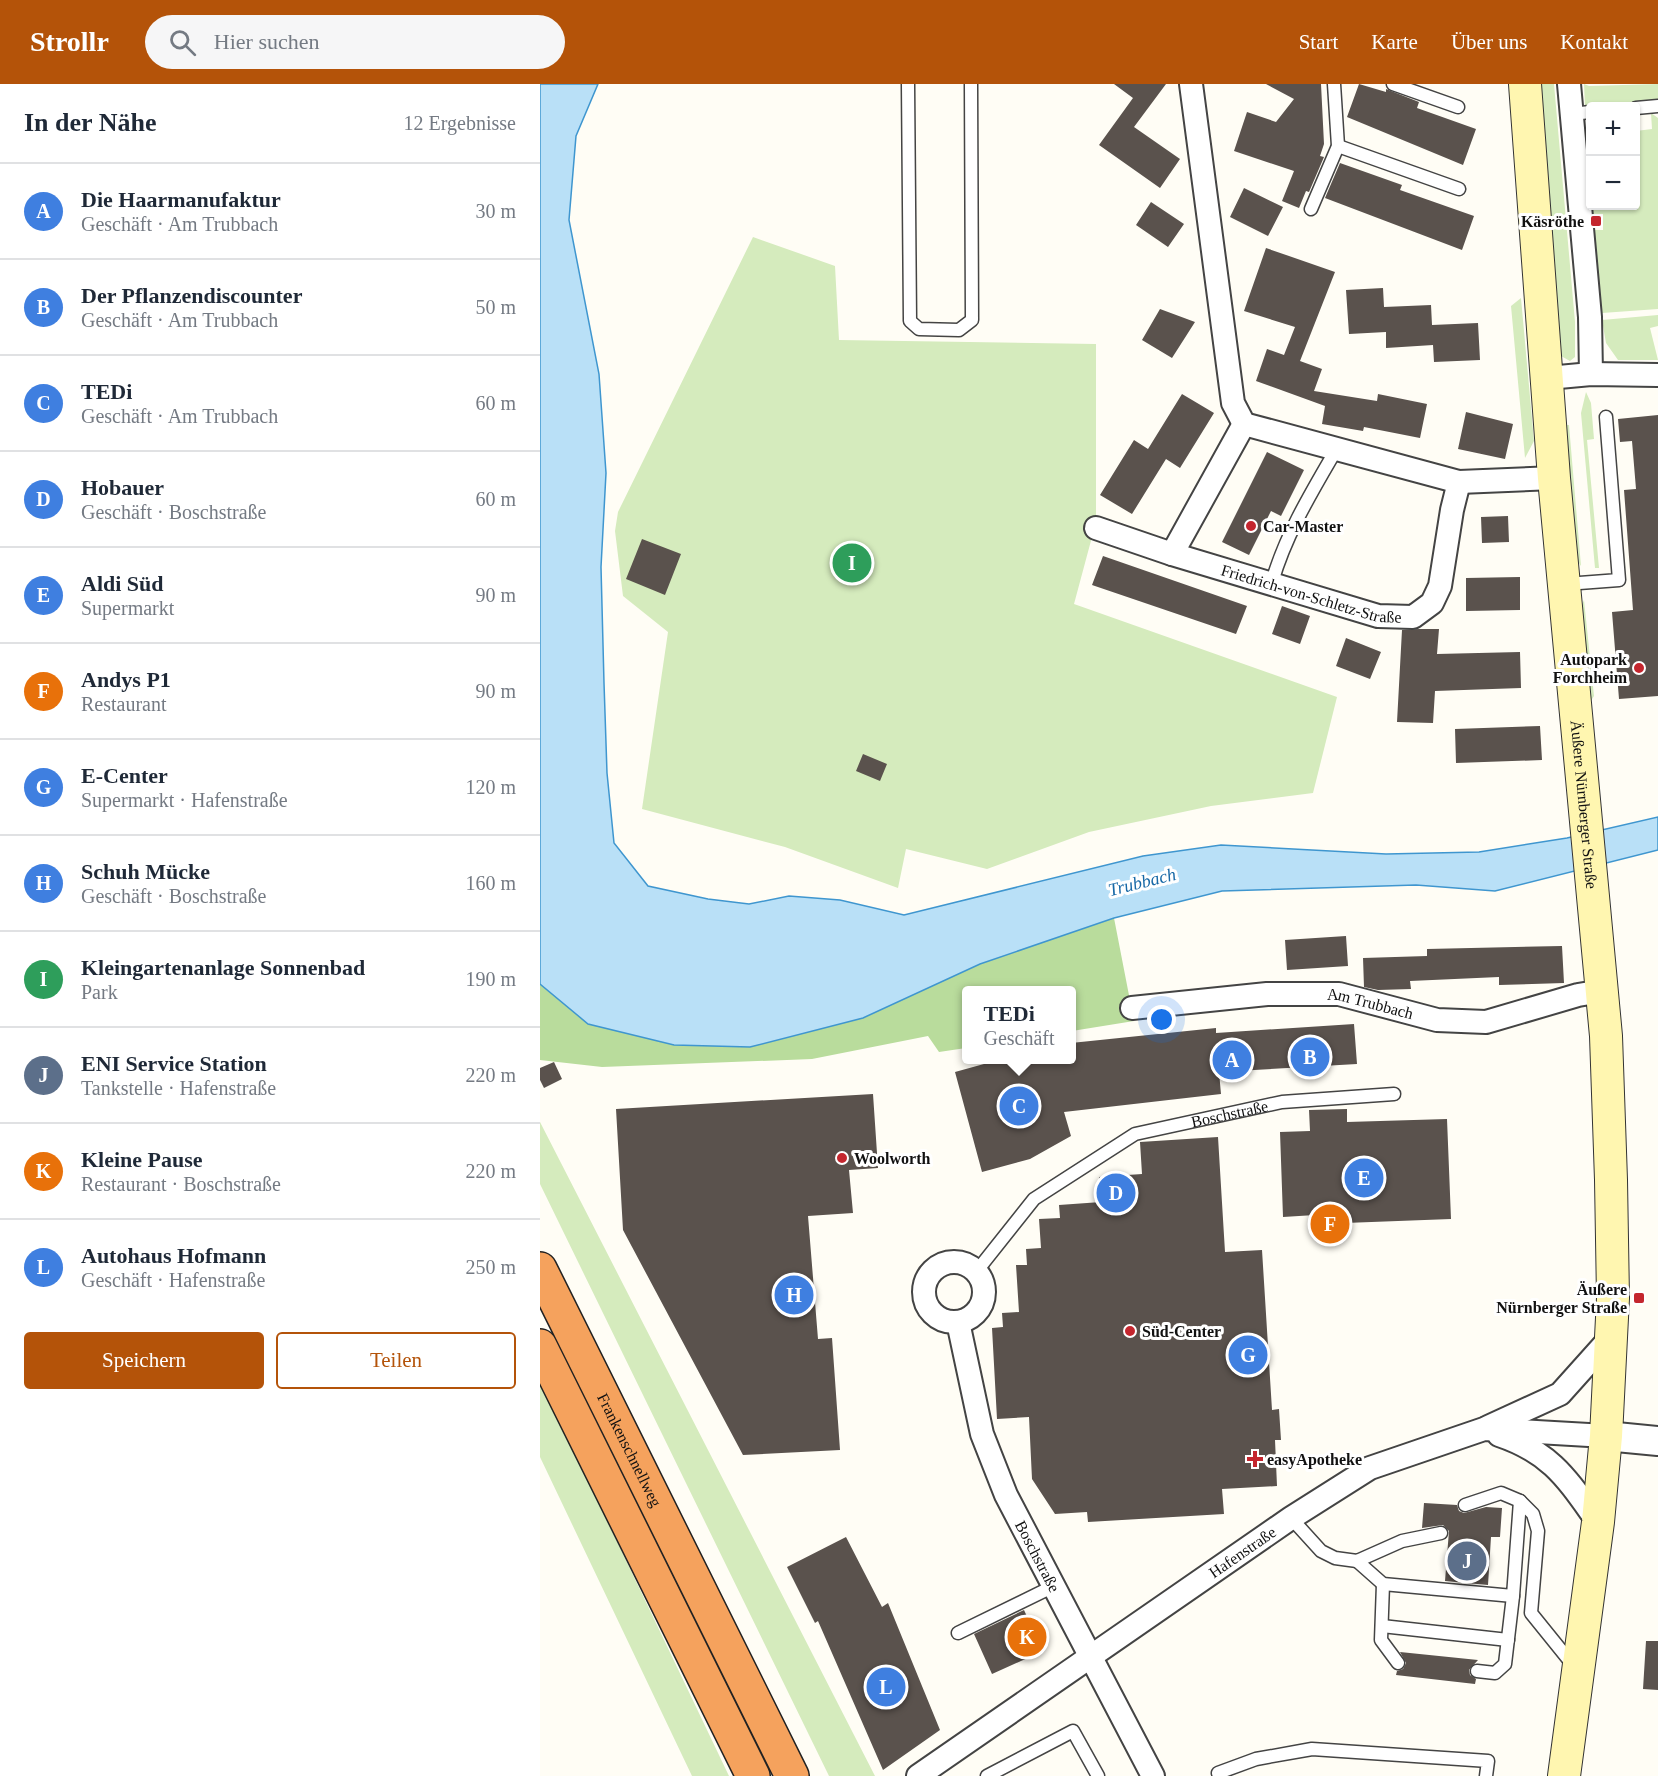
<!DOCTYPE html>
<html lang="de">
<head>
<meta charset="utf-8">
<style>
  :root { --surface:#fff; --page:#f6f6f7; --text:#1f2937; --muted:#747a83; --line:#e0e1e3; --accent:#b45309 }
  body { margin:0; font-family:"Times New Roman",serif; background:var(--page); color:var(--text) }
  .controls { position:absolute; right:18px; top:18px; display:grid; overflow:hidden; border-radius:6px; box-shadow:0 2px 4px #0004 }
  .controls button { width:54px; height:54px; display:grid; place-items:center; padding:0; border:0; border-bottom:2px solid var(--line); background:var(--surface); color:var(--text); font:30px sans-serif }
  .you { position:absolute; left:622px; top:936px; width:21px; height:21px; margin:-15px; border:4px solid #fff; border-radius:50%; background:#1a73e8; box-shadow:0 0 0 9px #1a73e833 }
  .badge { display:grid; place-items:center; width:39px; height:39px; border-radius:50%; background:var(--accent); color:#fff; font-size:20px; font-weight:700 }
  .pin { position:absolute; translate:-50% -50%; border:3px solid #fff; box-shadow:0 2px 6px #0006 }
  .popup { position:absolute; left:422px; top:902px; width:114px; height:78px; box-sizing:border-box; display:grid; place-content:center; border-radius:6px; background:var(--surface); filter:drop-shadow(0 2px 4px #0005); font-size:20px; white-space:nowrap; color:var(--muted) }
  .popup b { font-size:22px; color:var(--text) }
  .popup::after { content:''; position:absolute; left:50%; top:100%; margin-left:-12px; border:12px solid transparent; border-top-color:var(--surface) }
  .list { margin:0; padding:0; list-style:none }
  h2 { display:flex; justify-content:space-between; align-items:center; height:78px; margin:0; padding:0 24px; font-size:26px }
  h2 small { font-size:20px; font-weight:400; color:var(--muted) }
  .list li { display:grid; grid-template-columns:39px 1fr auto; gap:18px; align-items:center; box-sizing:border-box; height:96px; padding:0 24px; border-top:2px solid var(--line) }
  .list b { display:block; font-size:22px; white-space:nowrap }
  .list p { margin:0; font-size:20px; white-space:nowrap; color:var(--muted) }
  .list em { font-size:20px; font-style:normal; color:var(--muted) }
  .actions { display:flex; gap:12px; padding:18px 24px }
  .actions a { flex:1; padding:14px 0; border:2px solid var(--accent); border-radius:6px; text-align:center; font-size:21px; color:var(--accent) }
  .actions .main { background:var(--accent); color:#fff }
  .icon { flex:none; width:33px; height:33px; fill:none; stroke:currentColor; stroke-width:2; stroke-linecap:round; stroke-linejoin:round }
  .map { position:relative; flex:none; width:1118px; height:1692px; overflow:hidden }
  header { display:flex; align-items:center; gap:36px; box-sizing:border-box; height:84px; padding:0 30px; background:var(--accent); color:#fff }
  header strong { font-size:28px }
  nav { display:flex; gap:33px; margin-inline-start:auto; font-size:21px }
  .search { width:420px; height:54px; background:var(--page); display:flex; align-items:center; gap:15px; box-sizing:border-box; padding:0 21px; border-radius:33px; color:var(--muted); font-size:22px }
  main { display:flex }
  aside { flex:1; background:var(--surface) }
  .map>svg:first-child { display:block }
  .green { fill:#d5ebbd }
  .forest { fill:#b9dc9c }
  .water { fill:#b9e0f7; stroke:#3f96cf; stroke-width:1.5 }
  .building { fill:#5a524d }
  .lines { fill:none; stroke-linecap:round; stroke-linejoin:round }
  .service-casing { stroke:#444; stroke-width:15 }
  .minor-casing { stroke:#444; stroke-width:26 }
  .tertiary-casing { stroke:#444; stroke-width:32 }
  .secondary-casing { stroke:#333; stroke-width:34 }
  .motorway-casing { stroke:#222; stroke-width:36 }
  .service { stroke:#fff; stroke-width:12 }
  .minor { stroke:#fff; stroke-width:22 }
  .tertiary { stroke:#fff; stroke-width:28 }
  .secondary { stroke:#fff6b0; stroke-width:32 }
  .motorway { stroke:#f5a25d; stroke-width:33 }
  .poi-dot { fill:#c4262e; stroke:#fff; stroke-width:2 }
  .labels { text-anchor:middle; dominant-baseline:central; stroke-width:6; stroke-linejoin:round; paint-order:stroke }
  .poi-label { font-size:16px; font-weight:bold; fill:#111; stroke:#fff; text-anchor:start }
  .street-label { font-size:16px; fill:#111; stroke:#fff }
  .water-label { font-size:18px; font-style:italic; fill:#1768a6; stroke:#fff }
</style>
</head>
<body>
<header>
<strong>Strollr</strong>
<div class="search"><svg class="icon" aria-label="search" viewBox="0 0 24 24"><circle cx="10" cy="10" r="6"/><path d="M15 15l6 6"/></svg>Hier suchen</div>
<nav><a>Start</a><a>Karte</a><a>Über uns</a><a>Kontakt</a></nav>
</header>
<main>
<aside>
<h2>In der Nähe<small>12 Ergebnisse</small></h2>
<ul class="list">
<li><span class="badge" style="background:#3f7fe0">A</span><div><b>Die Haarmanufaktur</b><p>Geschäft · Am Trubbach</p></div><em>30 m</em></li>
<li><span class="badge" style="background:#3f7fe0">B</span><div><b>Der Pflanzendiscounter</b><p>Geschäft · Am Trubbach</p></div><em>50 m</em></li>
<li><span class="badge" style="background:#3f7fe0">C</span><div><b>TEDi</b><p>Geschäft · Am Trubbach</p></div><em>60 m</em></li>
<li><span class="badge" style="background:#3f7fe0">D</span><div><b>Hobauer</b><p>Geschäft · Boschstraße</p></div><em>60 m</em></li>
<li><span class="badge" style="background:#3f7fe0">E</span><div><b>Aldi Süd</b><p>Supermarkt</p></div><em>90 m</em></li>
<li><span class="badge" style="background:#e8710a">F</span><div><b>Andys P1</b><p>Restaurant</p></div><em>90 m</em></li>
<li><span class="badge" style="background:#3f7fe0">G</span><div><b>E-Center</b><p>Supermarkt · Hafenstraße</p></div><em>120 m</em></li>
<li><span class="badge" style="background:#3f7fe0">H</span><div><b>Schuh Mücke</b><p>Geschäft · Boschstraße</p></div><em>160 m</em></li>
<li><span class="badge" style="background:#2e9e5b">I</span><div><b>Kleingartenanlage Sonnenbad</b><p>Park</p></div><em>190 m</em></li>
<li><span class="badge" style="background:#5c6f8a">J</span><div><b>ENI Service Station</b><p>Tankstelle · Hafenstraße</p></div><em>220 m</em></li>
<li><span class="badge" style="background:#e8710a">K</span><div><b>Kleine Pause</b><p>Restaurant · Boschstraße</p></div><em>220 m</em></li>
<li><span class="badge" style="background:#3f7fe0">L</span><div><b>Autohaus Hofmann</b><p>Geschäft · Hafenstraße</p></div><em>250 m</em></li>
</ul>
<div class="actions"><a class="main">Speichern</a><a>Teilen</a></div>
</aside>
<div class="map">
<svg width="1118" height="1692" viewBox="0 0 1118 1692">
  <rect width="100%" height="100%" fill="#fffdf5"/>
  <!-- green -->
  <path class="green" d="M995 0H1014L1035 238V273L1030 277 1021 272 1017 261Z
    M1044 0 1049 2 1118 0V16L1045 22Z
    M1111 29 1118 34V225L1062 229 1054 146H1063V130H1053L1052 122H1096V47L1112 45Z
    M213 153 295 182 299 256 556 260V438L534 520 797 613 773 709 671 722 549 748 447 785 366 765 358 804 245 763 102 725 128 548 83 512 75 447 78 428Z
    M981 214 994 357 985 374 971 222Z
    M1118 231V242L1110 244 1118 276H1078L1066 259 1062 236Z
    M1046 308 1051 319 1054 355 1047 356 1059 484H1055L1041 329Z
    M1023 341H1029L1041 482 1035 473Z
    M1044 516 1054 612 1049 620 1040 526Z
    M0 1038 335 1692H289L0 1100Z
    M0 1296 189 1692H152L0 1373Z"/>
  <!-- forest -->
  <path class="forest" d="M574 834 594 937 532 947V906H426V964L399 968 388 952 272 975 62 983 0 976V900L48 940 210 963 323 934 439 880Z"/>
  <!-- water -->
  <path class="water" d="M0 0H58L36 52 29 136 59 290 66 389 61 483 64 599 67 689 74 759 108 802 168 815 209 820 249 812 300 816 364 831 603 772 681 761 846 770 939 768 1027 754 1118 733V766L955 807 876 801 682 807 574 834 440 880 323 934 210 963 134 961 48 940 0 900Z"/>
  <!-- building -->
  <path class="building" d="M574 0H626L594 43 640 75 620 104 559 61 593 14Z
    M726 0H781L784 60 780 72 784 73 769 108 766 107 759 124 742 117 754 87 694 67 707 28 736 38 754 15Z
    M819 0 846 8V5L879 18 877 24 936 45 923 81 807 33Z
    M800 79 862 101 860 106 934 132 922 166 785 114Z
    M704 104 743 123 728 152 690 133Z
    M611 118 644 140 628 163 596 141Z
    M726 164 795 188 760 277 782 285 774 307 837 317 838 310 887 320 880 354 824 343 823 347 782 340 785 322 716 297 727 265 744 271 755 243 704 227Z
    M843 204 844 223 891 221 892 241 938 239 940 276 894 278 893 261 846 264V248L809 250 806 206Z
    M620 225 655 238 632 274 602 256Z
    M642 310 674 329 640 384 626 375 592 430 560 411 594 356 608 365Z
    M926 328 973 340 965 375 918 365Z
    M1118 331V612L1079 615 1072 528 1093 526 1084 406 1096 405 1092 357 1080 358 1078 335Z
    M727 368 764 386 741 432 731 427 709 471 682 458Z
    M968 432 969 458 942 459 941 433Z
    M102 455 141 470 125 511 86 495Z
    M563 472 707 522 696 550 552 501Z
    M980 493V526L926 527V494Z
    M742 522 770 532 760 560 732 550Z
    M879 545H899L897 570 980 568 981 604 895 607 893 639 857 638 862 546Z
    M806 554 841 568 830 595 796 582Z
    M1000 642 1002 676 916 679 915 645Z
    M323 670 347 680 340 697 316 687Z
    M806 852 808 882 747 886 745 856Z
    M1022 862 1024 899 959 901V893L870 897 871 905 838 906 824 903 823 874 887 872V865Z
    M814 940 817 980 679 988 681 1010 524 1028 531 1052 490 1075 442 1088 415 988 462 975H531V959L676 944V949Z
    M14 978 22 995 4 1004 0 996V984Z
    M333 1010 338 1084 309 1086 313 1129 268 1132 278 1255 292 1254 300 1366 203 1371 83 1146 76 1025Z
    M807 1025V1038L907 1035 911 1135 805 1139V1147L776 1148 775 1131 743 1133 740 1048 770 1047 769 1026Z
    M678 1053 685 1168 722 1166 732 1326 739 1325 741 1356H735L737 1402 682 1405 684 1430 548 1438 547 1428 515 1430 492 1395 489 1333 457 1335 452 1244 463 1243 462 1229 479 1228 476 1181H487L486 1165 501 1164 499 1135 520 1134 519 1121 561 1118 559 1093 602 1090 600 1058Z
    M884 1419 917 1421 919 1427 924 1429 946 1423 962 1424 960 1453H951L948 1501 905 1497 909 1447 903 1441 882 1444Z
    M306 1453 342 1523 348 1519 400 1646 343 1686 278 1537 275 1539 247 1483Z
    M484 1526 503 1567 452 1590 434 1550Z
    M1106 1557H1118V1606L1103 1605Z
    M860 1568 938 1576 929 1586 930 1591 936 1595 935 1600 856 1591 857 1587 863 1585 866 1579Z"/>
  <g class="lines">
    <defs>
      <g id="service">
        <path d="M368 0 370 237 379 245 419 246 432 236 431 0"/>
        <path d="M853 0 918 23"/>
        <path d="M1096 24 1118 22"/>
        <path d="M1032 30 1050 28"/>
        <path d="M798 62 919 105"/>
        <path d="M771 125 798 62 794 0"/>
        <path d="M732 498C746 450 771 409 796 366"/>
        <path d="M1026 500 1079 496 1066 333"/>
        <path id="s1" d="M436 1188 494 1115 595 1050 742 1018 854 1010"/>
        <path d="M925 1421 961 1409 980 1417 993 1430 998 1447 991 1529 1033 1581"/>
        <path d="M751 1434 781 1467 795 1474 817 1477 862 1457 901 1449"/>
        <path d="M817 1477 843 1500 973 1512 980 1417"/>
        <path d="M843 1500 841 1556 858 1579"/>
        <path d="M842 1542 968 1556"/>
        <path d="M418 1549 514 1502"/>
        <path d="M937 1587 955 1589 965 1580 973 1512"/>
        <path d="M447 1692 533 1647 558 1692"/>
        <path d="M679 1692 678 1689 716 1675 772 1665 948 1677 946 1692"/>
      </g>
      <g id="minor">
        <path d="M651 0 693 319 704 340 919 398 1014 394"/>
        <path d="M1029 0 1050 233 1051 290"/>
        <path d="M1008 294 1051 290 1118 291"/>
        <path id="s2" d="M704 340 632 470 838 532 873 533 892 519 900 502 912 426 919 398"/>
        <path d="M556 444 632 470"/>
        <path id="s3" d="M592 924 727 910H799L897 936 946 938 1038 911 1062 907"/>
        <circle cx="414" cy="1208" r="30"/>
        <path id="s4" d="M418 1238 442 1350 466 1411 613 1692"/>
        <path d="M948 1343 1020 1310 1072 1252"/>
        <path d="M959 1351C1012 1369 1027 1395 1058 1438"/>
        <path id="s5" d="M378 1692 751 1434 830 1384 944 1345 1066 1352"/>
      </g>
      <path id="tertiary" d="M1066 1352 1118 1357"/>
      <g id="secondary">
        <path id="s6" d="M985 0 1014 394 1066 952 1071 1096 1073 1214 1066 1352 1058 1438 1024 1692"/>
      </g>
      <g id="motorway">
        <path id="s7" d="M0 1185 252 1692"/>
        <path d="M0 1262 213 1692"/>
      </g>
    </defs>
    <!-- service casing -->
    <use href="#service" class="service-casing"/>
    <!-- minor casing -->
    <use href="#minor" class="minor-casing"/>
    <!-- tertiary casing -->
    <use href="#tertiary" class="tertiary-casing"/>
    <!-- secondary casing -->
    <use href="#secondary" class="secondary-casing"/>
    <!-- motorway casing -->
    <use href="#motorway" class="motorway-casing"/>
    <!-- service -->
    <use href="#service" class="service"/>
    <!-- minor -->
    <use href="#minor" class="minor"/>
    <!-- tertiary -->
    <use href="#tertiary" class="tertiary"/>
    <!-- secondary -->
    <use href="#secondary" class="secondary"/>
    <!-- motorway -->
    <use href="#motorway" class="motorway"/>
  </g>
  <!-- markers -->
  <g class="poi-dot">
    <rect x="1050" y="131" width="12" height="12" rx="3"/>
    <circle cx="711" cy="442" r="6"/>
    <circle cx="1099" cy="584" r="6"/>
    <circle cx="302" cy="1074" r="6"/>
    <rect x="1093" y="1208" width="12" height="12" rx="3"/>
    <circle cx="590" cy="1247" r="6"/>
    <path d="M712 1366h6v6h6v6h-6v6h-6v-6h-6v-6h6z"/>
  </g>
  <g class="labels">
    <!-- poi labels -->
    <g class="poi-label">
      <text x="1044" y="137" text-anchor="end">Käsröthe</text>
      <text x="723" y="442">Car-Master</text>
      <text x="1087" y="575" text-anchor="end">Autopark<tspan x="1087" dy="18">Forchheim</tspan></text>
      <text x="314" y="1074">Woolworth</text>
      <text x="1087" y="1205" text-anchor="end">Äußere<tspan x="1087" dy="18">Nürnberger Straße</tspan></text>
      <text x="602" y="1247">Süd-Center</text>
      <text x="727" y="1375">easyApotheke</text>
    </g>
    <!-- street labels -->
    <g class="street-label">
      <text stroke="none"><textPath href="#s2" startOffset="294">Friedrich-von-Schletz-Straße</textPath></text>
      <text stroke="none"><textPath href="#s6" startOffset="723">Äußere Nürnberger Straße</textPath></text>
      <text stroke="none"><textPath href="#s3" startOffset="240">Am Trubbach</textPath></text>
      <text stroke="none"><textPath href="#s1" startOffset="310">Boschstraße</textPath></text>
      <text stroke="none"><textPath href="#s7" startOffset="202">Frankenschnellweg</textPath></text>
      <text stroke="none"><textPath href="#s5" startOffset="394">Hafenstraße</textPath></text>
      <text stroke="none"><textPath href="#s4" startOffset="249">Boschstraße</textPath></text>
    </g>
    <!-- water labels -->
    <g class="water-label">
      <text transform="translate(602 798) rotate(-14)">Trubbach</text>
    </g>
  </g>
</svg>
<div class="controls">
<button>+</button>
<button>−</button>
</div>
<div class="you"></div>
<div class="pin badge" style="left:692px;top:976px;background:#3f7fe0">A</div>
<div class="pin badge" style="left:770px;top:973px;background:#3f7fe0">B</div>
<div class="pin badge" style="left:479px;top:1022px;background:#3f7fe0">C</div>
<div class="popup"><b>TEDi</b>Geschäft</div>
<div class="pin badge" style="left:576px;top:1109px;background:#3f7fe0">D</div>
<div class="pin badge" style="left:824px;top:1094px;background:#3f7fe0">E</div>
<div class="pin badge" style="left:790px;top:1140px;background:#e8710a">F</div>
<div class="pin badge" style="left:708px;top:1271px;background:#3f7fe0">G</div>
<div class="pin badge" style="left:254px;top:1211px;background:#3f7fe0">H</div>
<div class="pin badge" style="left:312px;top:479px;background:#2e9e5b">I</div>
<div class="pin badge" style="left:927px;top:1477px;background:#5c6f8a">J</div>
<div class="pin badge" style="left:487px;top:1553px;background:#e8710a">K</div>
<div class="pin badge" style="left:346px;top:1603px;background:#3f7fe0">L</div>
</div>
</main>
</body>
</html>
